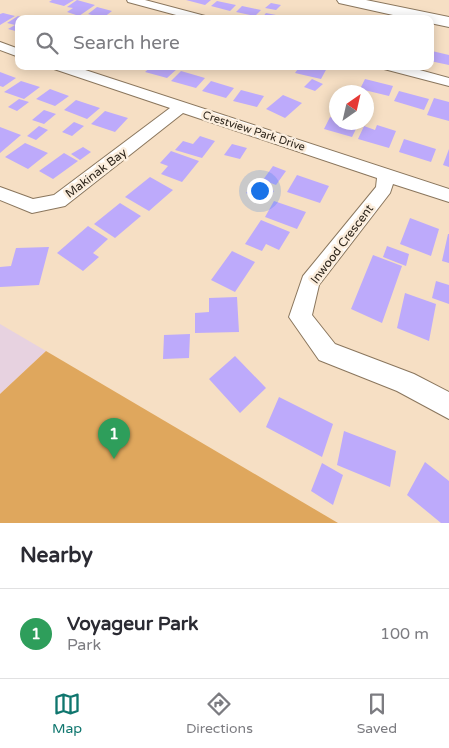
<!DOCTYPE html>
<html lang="en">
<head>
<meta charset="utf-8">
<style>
  :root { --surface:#fff; --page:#f7f7f7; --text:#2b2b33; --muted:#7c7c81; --line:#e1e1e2; --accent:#0f766e }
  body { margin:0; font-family:"Varela Round",sans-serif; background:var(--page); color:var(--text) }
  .compass { position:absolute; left:329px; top:85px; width:45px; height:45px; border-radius:50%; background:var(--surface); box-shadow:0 2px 12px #0003; rotate:34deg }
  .you { position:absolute; left:259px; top:190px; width:18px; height:18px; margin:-12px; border:4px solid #fff; border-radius:50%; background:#1a73e8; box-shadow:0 0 0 8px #1a73e833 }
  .badge { display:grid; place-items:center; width:32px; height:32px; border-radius:50%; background:var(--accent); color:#fff; font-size:16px; font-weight:700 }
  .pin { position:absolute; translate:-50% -41px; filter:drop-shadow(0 1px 2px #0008) }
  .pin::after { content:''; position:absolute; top:26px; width:18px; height:15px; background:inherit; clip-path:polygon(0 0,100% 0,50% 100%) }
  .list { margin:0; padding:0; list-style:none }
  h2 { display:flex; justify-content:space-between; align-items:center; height:65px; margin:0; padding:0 20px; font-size:21px }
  h2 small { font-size:16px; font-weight:400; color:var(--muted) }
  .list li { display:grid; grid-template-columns:32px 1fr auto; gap:15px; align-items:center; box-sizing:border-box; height:90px; padding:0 20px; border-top:1px solid var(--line) }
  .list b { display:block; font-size:19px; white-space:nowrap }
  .list p { margin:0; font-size:16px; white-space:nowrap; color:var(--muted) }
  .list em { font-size:16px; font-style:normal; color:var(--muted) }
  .icon { flex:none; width:28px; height:28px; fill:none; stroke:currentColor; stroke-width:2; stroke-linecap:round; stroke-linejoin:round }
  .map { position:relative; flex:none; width:449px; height:523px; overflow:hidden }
  .search { position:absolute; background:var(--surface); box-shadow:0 2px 12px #0003; left:15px; right:15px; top:15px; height:55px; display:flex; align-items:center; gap:12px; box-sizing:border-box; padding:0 18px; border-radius:10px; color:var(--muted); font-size:19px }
  .sheet { height:155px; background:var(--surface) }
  nav { display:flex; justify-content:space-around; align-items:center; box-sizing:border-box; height:70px; border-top:1px solid var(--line); background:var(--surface); font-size:14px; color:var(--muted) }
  nav a { display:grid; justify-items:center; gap:2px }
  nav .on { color:var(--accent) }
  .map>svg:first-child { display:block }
  .education { fill:#e7d2e0 }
  .green { fill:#dfa75d }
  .building { fill:#bdaafb }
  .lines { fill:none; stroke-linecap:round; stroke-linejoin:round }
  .minor-casing { stroke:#8a765d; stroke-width:2 }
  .secondary-casing { stroke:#8a765d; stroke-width:2 }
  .minor { fill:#fff; fill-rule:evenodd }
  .secondary { fill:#fff; fill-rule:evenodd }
  .labels { text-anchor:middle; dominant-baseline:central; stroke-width:5; stroke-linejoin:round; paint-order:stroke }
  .far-street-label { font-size:11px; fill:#2e261c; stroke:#fceedd }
  .street-label { font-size:12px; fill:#2e261c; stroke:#fceedd }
</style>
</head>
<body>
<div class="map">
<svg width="449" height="523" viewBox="0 0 449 523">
  <rect width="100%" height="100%" fill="#f6dfc4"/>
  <!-- education -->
  <path class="education" d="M0 324 46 351 0 394Z"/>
  <!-- green -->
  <path class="green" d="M46 351 338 523H0V394Z"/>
  <!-- building -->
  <path class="building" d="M52 0H74L64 6 49 2Z
    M77 0 95 5 79 16 67 12 73 8 67 7Z
    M186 0H211L205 5Z
    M217 1 236 5 230 11 211 6Z
    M271 3 281 5 276 10 265 8Z
    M242 6 261 10 255 16 236 12Z
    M97 7 112 11 103 18 88 14Z
    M3 13 15 16 0 25V14Z
    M266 13 286 17 261 19Z
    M18 16 24 18 19 19V32L8 29 15 25 7 23Z
    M432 51 449 55V65L430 61Z
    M152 66H167L177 69 167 78 145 72Z
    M300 66H318L327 68 321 79 295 73Z
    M181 71 205 78 196 88 171 81Z
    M0 72 16 78 3 87 0 86Z
    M312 79 323 84 315 91 304 87Z
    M365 79 393 86 389 96 360 89Z
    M21 81 40 87 24 99 4 92Z
    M211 81 234 88 226 98 202 91Z
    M50 89 69 96 55 106 36 99Z
    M241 90 264 96 257 107 233 101Z
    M399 91 429 99 424 110 394 101Z
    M283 95 302 103 285 118 266 109Z
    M434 98 449 102V121L427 115Z
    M19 99 29 102 17 111 8 107Z
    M76 100 100 108 87 119 64 110Z
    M44 110 56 114 44 124 32 120Z
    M105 111 128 118 115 132 91 124Z
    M330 117 336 119V122L358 125 352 137 324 129Z
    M74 122 84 126 72 136 62 132Z
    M377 125 396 131 389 148 358 139 364 126 375 130Z
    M39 126 48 130 36 140 27 136Z
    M0 127 21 135 0 153Z
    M200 136 215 141 202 158 175 150 183 141 193 144Z
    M404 139 436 149 431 162 399 152Z
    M25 143 48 153 28 169 5 157Z
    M232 144 247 148 240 159 224 155Z
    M83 147 91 152 80 160 71 154Z
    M449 149V167L443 165Z
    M171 151 199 161 182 182 161 174 168 166 160 163Z
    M64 153 78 161 53 179 39 171Z
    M273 166 286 171 276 185 263 180Z
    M297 175 329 186 320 203 287 192Z
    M150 177 173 190 149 211 125 197Z
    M255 182 274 191 265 202 246 193Z
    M274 201 306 212 297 229 265 217Z
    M120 203 141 216 115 238 94 224Z
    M410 218 439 229 431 256 400 244Z
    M261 220 290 232 279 250 266 244 262 251 245 244Z
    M88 226 108 239 93 253 99 257 83 271 57 253Z
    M448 234H449V263L442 261Z
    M387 246 409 254 406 266 383 257Z
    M49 247 39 285 0 287V267L11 266 16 248Z
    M232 251 255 262 235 292 211 280Z
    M373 255 402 266 382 323 351 309Z
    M436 281 449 285V304L432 298Z
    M405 293 436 304 429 341 397 328Z
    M237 297 239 332 195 333V313L209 312V298Z
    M190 334 189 358 163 359 164 335Z
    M235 356 266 388 240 413 209 379Z
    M279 397 333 424 322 457 266 427Z
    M344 431 396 451 390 487 337 465Z
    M425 462 449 481V523H441L407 495Z
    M322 463 343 475 333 505 311 491Z"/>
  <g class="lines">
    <defs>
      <path id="minor" d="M127 0H145L209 17 211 19H191L128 2Z
        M0 42 19 49V57L0 50Z
        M53 66H73L449 189V202L393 184 390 193 319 285 312 315 335 344 414 374 449 392V419L397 391 319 360 289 317 303 276 376 187 377 178 183 113 65 206 32 213 0 200V187L33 199 54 195 170 108 54 69Z
        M383 66H405L449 78V86L384 69Z"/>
      <path id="secondary" d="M337 0H366L449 17V27L430 23V19H411L339 3Z"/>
    </defs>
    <!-- minor casing -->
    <use href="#minor" class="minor-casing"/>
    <!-- secondary casing -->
    <use href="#secondary" class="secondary-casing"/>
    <!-- minor -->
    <use href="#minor" class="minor"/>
    <!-- secondary -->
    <use href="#secondary" class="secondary"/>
  </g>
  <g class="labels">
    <!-- far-street labels -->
    <g class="far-street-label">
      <text transform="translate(254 131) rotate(18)">Crestview Park Drive</text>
    </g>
    <!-- street labels -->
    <g class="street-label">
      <text transform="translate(96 173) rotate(-37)">Makinak Bay</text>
      <text transform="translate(342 244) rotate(-53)">Inwood Crescent</text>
    </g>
  </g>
</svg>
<svg class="compass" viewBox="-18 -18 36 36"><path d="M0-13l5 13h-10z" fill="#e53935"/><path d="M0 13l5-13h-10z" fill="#7c7c81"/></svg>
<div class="you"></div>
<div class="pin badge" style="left:114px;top:459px;background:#2e9e5b">1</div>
<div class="search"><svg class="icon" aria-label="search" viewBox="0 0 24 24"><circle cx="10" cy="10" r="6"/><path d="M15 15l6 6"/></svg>Search here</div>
</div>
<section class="sheet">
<h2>Nearby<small></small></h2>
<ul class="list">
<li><span class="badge" style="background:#2e9e5b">1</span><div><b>Voyageur Park</b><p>Park</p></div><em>100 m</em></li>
</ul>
</section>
<nav>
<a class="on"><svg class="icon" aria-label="map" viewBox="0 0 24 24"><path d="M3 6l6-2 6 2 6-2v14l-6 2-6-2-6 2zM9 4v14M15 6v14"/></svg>Map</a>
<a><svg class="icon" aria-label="directions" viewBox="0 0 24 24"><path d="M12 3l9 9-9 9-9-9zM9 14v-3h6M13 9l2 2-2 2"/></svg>Directions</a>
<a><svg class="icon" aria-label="saved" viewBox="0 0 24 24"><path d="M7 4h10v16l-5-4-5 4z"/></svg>Saved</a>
</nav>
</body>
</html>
